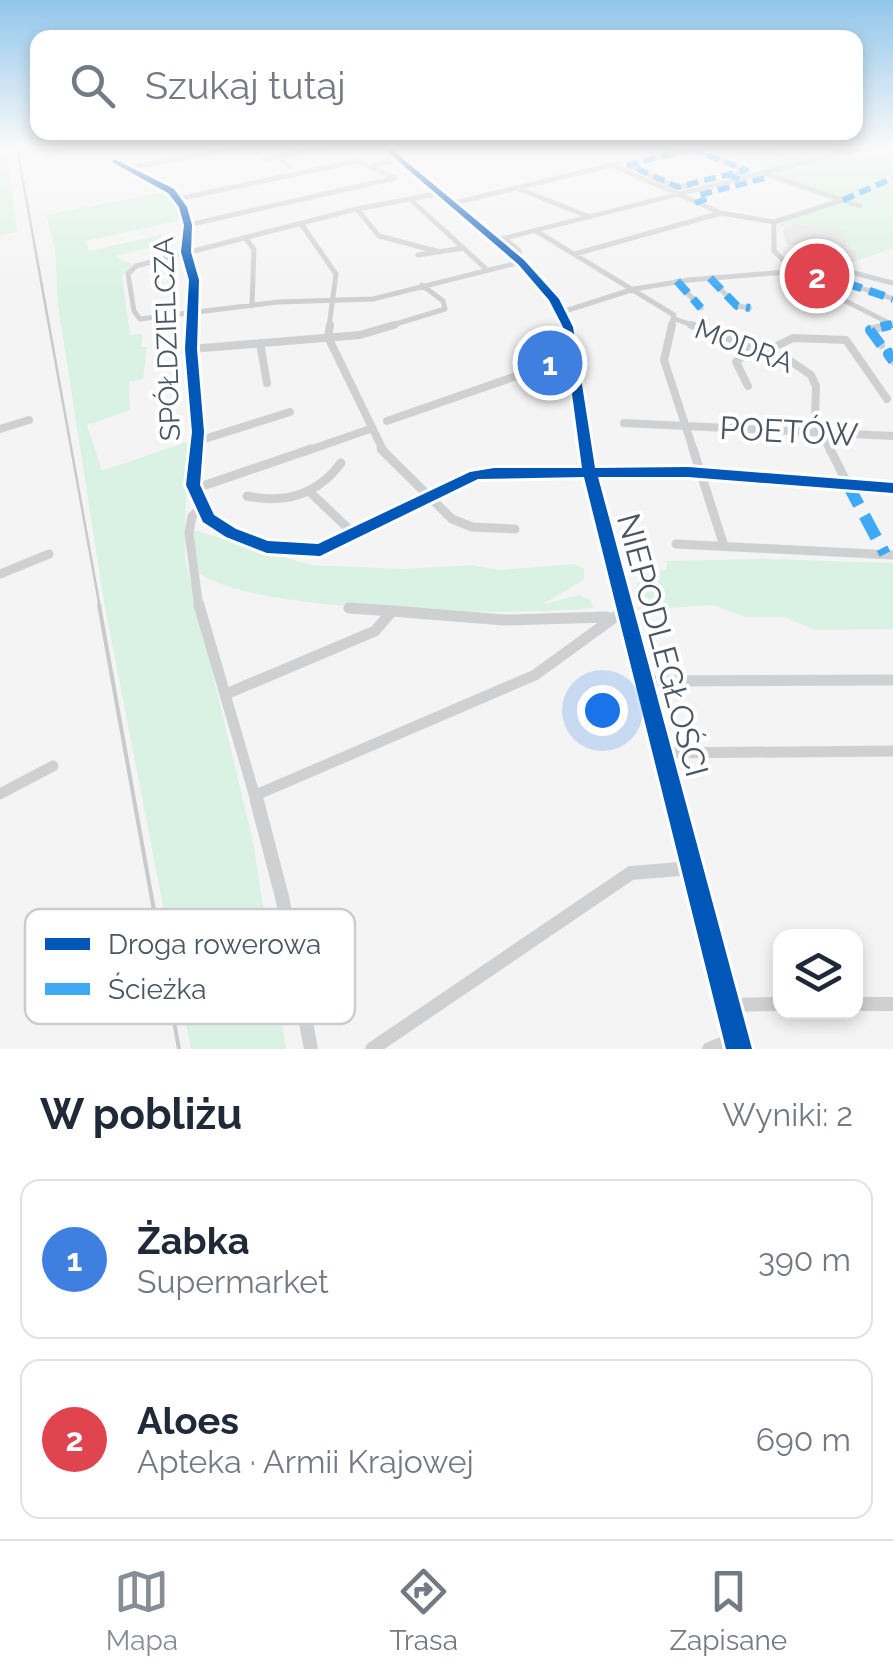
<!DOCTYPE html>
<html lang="pl">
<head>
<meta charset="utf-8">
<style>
  :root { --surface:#fff; --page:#f2f2f3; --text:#1f2937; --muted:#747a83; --line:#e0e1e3; --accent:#868d94 }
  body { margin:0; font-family:Raleway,sans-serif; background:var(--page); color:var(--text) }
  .controls { position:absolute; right:30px; bottom:30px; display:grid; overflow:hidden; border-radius:20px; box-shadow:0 5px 15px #0003 }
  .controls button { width:90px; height:90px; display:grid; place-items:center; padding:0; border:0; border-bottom:2px solid var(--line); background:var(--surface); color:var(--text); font:50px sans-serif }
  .you { position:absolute; left:602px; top:710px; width:35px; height:35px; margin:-25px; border:8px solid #fff; border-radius:50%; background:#1a73e8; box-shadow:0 0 0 15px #1a73e833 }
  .badge { display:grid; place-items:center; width:65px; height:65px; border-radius:50%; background:var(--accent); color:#fff; font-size:32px; font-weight:700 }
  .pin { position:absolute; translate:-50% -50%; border:5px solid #fff; box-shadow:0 2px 10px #0006 }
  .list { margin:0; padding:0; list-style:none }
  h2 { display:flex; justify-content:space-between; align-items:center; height:130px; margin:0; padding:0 40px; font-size:42px }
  h2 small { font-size:32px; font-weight:400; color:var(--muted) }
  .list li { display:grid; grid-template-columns:65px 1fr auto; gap:30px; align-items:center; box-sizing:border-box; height:160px; margin:0 20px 20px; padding:0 20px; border:2px solid var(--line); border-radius:20px }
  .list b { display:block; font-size:38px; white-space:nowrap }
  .list p { margin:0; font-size:32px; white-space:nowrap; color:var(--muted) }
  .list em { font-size:32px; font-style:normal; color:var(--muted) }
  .icon { flex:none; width:55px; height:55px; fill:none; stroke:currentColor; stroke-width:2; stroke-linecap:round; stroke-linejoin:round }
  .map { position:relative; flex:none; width:893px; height:1049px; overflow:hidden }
  .search { position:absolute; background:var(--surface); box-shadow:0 5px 15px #0003; left:30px; right:30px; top:30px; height:110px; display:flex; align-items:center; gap:25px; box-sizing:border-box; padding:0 35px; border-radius:20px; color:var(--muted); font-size:38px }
  .sheet { height:490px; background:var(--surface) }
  nav { display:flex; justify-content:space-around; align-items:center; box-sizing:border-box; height:140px; border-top:2px solid var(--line); background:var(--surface); font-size:28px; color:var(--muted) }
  nav a { display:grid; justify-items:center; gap:5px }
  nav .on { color:var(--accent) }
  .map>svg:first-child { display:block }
  .education { fill:#e6e5e6 }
  .green { fill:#d9f2e3 }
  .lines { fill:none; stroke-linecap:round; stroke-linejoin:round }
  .minor-far4 { stroke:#ced0d2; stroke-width:5 }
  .minor-far3 { stroke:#ced0d2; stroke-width:8 }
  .minor-far2 { stroke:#ced0d2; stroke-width:9 }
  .minor-far1 { stroke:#ced0d2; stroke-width:11 }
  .minor { stroke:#ced0d2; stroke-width:14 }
  .tertiary-far5 { stroke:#ced0d2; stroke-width:6 }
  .tertiary-far4 { stroke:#ced0d2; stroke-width:8 }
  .tertiary-far3 { stroke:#ced0d2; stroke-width:9 }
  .tertiary-far2 { stroke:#ced0d2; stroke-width:11 }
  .tertiary-far1 { stroke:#ced0d2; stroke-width:14 }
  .tertiary { stroke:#ced0d2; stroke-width:18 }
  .rail-far1 { stroke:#c9cacc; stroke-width:2.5 }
  .rail { stroke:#c9cacc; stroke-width:4 }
  .quiet-far3 { stroke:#3fa9f5; stroke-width:6; stroke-dasharray:12 6; stroke-linecap:butt }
  .quiet-far2 { stroke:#3fa9f5; stroke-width:8; stroke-dasharray:16 8; stroke-linecap:butt }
  .quiet-far1 { stroke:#3fa9f5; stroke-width:10; stroke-dasharray:20 10; stroke-linecap:butt }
  .quiet { stroke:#3fa9f5; stroke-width:12; stroke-dasharray:25 12; stroke-linecap:butt }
  .cycleway-casing { stroke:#fff; stroke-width:6 }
  .cycleway { fill:#0057b8; fill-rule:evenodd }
  .labels { text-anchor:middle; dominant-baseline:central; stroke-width:8; stroke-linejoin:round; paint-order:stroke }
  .far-street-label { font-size:28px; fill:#4a5661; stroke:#fff }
  .street-label { font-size:32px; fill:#4a5661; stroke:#fff }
  .key { fill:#fff; stroke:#c9ccd0; stroke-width:2.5 }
  .key-label { font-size:28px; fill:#4a5661 }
</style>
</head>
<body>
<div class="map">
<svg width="893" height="1049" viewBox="0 0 893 1049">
  <rect width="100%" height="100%" fill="#f4f4f4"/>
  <!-- education -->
  <path class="education" d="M792 223 845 230 847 249 856 250 857 261 834 263 833 251 786 244 783 229Z"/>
  <!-- green -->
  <path class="green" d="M0 148H6L8 158 17 232 0 235Z
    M705 148H848L849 149 765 170Z
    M864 148H893V248L858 260 857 250 848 249 845 230 792 223 781 227 777 238 781 222 842 204 762 174Z
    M169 191 185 219 86 241 89 251 160 235 167 244 115 256 133 265 122 276 130 335 143 334 141 347H147L143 379 129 382 130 410 87 425 102 471 192 440 186 481 185 558 253 842 286 1049H191L104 602 58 305 55 248 46 215Z
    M193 530 311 565 403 569 472 565 499 570 575 564 584 569V580L541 605 579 595 590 600 593 608C523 616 242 615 196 570Z
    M768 559 893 563V629L814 630 785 617H745L714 605 635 610 651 601 635 588 642 576 666 569 667 561Z"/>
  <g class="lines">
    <!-- minor-far4 -->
    <path class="minor-far4" d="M760 148 800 162
      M278 157 290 166
      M265 159 325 148
      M114 161 171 191 183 207 188 225 186 252 194 280 192 327
      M374 165 399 160
      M614 166 721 213
      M127 168 242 148
      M766 174 860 206
      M689 186 675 187 629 165 691 149 746 170 737 173
      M519 189 590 217
      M441 193 352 210 136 266 128 274 134 311 140 319 278 302 373 299 521 262 519 251 504 238
      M178 199 357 161 395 178
      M410 199 485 268
      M454 203 620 163
      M357 209 379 236 440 252
      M774 222V251L804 280 893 325
      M188 225 395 178
      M302 225 336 274 329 327
      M536 231 674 315 671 327
      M245 238 254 249 252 306
      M501 239 861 148
      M575 254 721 213 774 222 843 200
      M418 255 463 248
      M710 278 737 306 750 308
      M677 281 701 308
      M823 290 849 284 893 299
      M562 312 634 289 689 280 835 268 893 283
      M675 319 698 327
      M386 327 445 309 443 301 422 285
      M881 327 892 324"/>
    <!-- minor-far3 -->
    <path class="minor-far3" d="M192 325 196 452
      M330 325 328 337 384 452
      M672 325 664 360 694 452
      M691 325 786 358 811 375 816 386 815 420 831 452
      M260 343 267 383
      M881 345 870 330 890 325
      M191 349 360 335 394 325
      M766 351 793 338 846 340 887 399
      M893 352 888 354 893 361
      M748 386 736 362 751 348
      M387 421 542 367 575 369
      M624 423 893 436
      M0 429 29 420
      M198 441 290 412
      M304 452 370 429"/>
    <!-- minor-far2 -->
    <path class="minor-far2" d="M196 449 193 485 208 518 267 547 320 550 475 475 688 472 893 488
      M381 449 452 519 472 527 515 529
      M693 449 724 546
      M830 449 847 483
      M194 489 311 449
      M311 493 356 536
      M247 496C286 504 317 495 341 463
      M676 544 893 555
      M0 574 49 554
      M199 608 189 533 192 516 201 509"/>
    <!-- minor-far1 -->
    <path class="minor-far1" d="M199 605 257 804
      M349 608 392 611
      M645 681 893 680
      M226 694 375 631 392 611 504 620 607 617
      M663 753 893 751
      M0 794 53 766
      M256 795 535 675 626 609"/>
    <!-- minor -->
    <path class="minor" d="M257 801 282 897 311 1049
      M856 1004H893
      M728 1005 780 1004
      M372 1049 631 873 692 868
      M709 1049 737 1038"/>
    <!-- tertiary-far5 -->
    <path class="tertiary-far5" d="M386 148 481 228"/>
    <!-- tertiary-far4 -->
    <path class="tertiary-far4" d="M478 226C514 256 547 284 568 327"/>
    <!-- tertiary-far3 -->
    <path class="tertiary-far3" d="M567 325 586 452"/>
    <!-- tertiary-far2 -->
    <path class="tertiary-far2" d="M586 449 624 608"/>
    <!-- tertiary-far1 -->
    <path class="tertiary-far1" d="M624 605 675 804"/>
    <!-- tertiary -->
    <path class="tertiary" d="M675 801 739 1049"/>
    <!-- rail-far1 -->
    <path class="rail-far1" d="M17 148 100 608"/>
    <!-- rail -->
    <path class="rail" d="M99 605 179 1049"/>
    <!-- quiet-far3 -->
    <path class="quiet-far3" d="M691 149 746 170 678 187 629 165Z
      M729 175 739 179
      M843 200 893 178
      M695 203 704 200 699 195 765 178"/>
    <!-- quiet-far2 -->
    <path class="quiet-far2" d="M710 278 737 306 750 308
      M677 281 701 308
      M823 290 849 284 893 299
      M881 327 892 324"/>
    <!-- quiet-far1 -->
    <path class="quiet-far1" d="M881 345 870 330 890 325
      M893 352 888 354 893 361"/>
    <!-- quiet -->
    <path class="quiet" d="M847 483 885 554"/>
    <defs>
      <path id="cycleway" d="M383 148H390L524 260 559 299 573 327 595 468 688 467 893 483V493L688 477H598L752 1049H726L584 477 478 479 320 556 267 553 226 537 203 522 186 485 192 432 185 349 189 280 181 252 184 225 179 207 168 193 112 162 114 159 174 189 187 207 192 225 191 252 199 280 197 349 204 432 200 485 214 515 236 529 268 541 318 544 470 472 494 468H582L563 327 549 300 518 264Z"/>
    </defs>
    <!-- cycleway casing -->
    <use href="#cycleway" class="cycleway-casing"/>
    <!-- cycleway -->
    <use href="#cycleway" class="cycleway"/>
  </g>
  <!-- sky -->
  <linearGradient id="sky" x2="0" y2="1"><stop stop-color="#91c6eb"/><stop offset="0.5" stop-color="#fafafa"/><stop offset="1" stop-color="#fafafa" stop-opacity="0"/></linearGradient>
  <rect width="893" height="295" fill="url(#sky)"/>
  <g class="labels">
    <!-- far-street labels -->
    <g class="far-street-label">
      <text transform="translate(167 339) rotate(-92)">SPÓŁDZIELCZA</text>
      <text transform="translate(744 346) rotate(21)">MODRA</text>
    </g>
    <!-- street labels -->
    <g class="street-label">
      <text transform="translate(789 431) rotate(3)">POETÓW</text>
      <text transform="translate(663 645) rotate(75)">NIEPODLEGŁOŚCI</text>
    </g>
  </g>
  <!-- legend -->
  <rect x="25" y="909" width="330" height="115" rx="15" class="key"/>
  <rect x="45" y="938" width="45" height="12" fill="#0057b8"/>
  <rect x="45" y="983" width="45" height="12" fill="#3fa9f5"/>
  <g class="key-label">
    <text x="108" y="954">Droga rowerowa</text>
    <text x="108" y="999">Ścieżka</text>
  </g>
</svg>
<div class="controls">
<button><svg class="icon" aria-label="layers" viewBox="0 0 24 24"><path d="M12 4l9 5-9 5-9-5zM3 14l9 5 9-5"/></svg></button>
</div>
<div class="you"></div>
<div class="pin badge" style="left:550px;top:363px;background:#3f7fe0">1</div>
<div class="pin badge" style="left:817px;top:276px;background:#e0444e">2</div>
<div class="search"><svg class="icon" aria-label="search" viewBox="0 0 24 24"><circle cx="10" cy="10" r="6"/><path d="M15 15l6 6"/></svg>Szukaj tutaj</div>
</div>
<section class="sheet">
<h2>W pobliżu<small>Wyniki: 2</small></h2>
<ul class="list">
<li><span class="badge" style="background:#3f7fe0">1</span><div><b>Żabka</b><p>Supermarket</p></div><em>390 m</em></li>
<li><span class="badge" style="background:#e0444e">2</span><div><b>Aloes</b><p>Apteka · Armii Krajowej</p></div><em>690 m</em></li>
</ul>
</section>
<nav>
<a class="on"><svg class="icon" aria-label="map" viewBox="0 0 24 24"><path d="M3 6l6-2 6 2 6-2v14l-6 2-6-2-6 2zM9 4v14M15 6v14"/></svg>Mapa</a>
<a><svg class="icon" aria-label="directions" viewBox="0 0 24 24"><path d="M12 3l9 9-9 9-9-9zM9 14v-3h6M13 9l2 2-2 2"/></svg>Trasa</a>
<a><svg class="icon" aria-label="saved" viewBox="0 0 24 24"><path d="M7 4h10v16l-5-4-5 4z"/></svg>Zapisane</a>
</nav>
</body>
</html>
